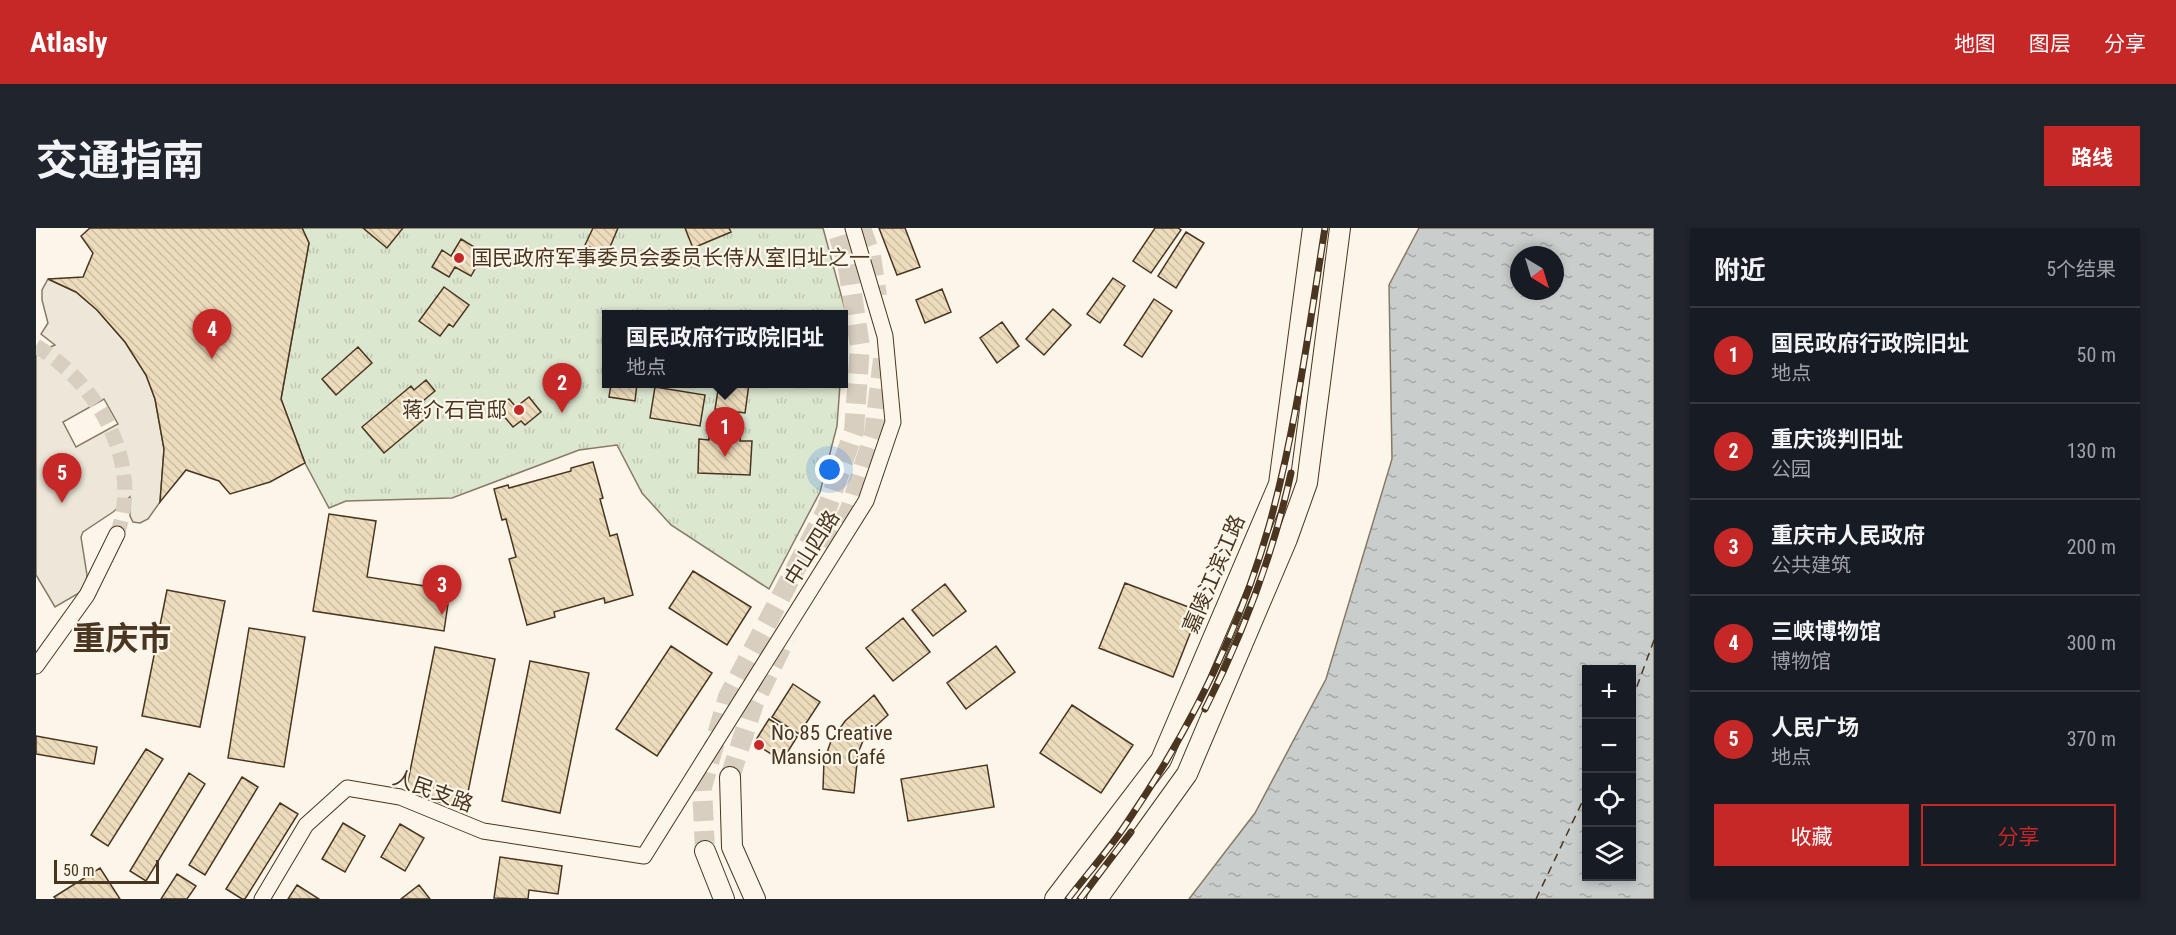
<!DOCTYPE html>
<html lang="zh">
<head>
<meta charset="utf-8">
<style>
  :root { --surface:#171b24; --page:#20242c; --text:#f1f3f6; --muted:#9ea1a6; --line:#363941; --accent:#c62828 }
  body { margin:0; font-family:"Roboto Condensed","Noto Sans SC",sans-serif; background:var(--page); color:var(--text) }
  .controls { position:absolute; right:18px; bottom:18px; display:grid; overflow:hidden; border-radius:0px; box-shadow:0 3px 9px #0003 }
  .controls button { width:54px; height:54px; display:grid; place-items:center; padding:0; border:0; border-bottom:2px solid var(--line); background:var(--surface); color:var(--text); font:30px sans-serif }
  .compass { position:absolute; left:1474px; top:18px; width:54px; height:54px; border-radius:50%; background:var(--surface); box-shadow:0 3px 9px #0003; rotate:142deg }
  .scale { position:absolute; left:18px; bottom:15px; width:105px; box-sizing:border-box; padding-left:6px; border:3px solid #4a3520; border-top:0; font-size:16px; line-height:21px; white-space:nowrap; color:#4a3520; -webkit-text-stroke:4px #fbf6e9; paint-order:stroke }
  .you { position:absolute; left:794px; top:242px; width:21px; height:21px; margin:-15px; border:4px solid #fff; border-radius:50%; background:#1a73e8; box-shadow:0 0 0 9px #1a73e833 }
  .badge { display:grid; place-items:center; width:39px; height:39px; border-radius:50%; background:var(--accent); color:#fff; font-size:20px; font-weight:700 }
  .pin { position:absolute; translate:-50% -50px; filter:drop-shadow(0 2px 3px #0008) }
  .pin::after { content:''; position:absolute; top:32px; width:21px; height:18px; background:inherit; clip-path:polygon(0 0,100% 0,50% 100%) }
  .popup { position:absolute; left:566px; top:82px; width:246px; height:78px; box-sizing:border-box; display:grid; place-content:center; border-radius:0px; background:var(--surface); filter:drop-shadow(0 2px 4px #0005); font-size:20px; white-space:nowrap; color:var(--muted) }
  .popup b { font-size:22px; color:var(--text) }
  .popup::after { content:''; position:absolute; left:50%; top:100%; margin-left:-12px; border:12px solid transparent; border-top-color:var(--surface) }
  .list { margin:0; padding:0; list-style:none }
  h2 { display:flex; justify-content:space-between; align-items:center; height:78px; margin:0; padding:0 24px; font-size:26px }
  h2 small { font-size:20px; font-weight:400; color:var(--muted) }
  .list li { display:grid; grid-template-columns:39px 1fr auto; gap:18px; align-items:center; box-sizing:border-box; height:96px; padding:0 24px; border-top:2px solid var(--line) }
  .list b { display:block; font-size:22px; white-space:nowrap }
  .list p { margin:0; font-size:20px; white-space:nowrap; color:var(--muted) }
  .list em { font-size:20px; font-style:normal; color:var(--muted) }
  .actions { display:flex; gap:12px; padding:18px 24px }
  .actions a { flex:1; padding:14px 0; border:2px solid var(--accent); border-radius:0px; text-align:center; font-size:21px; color:var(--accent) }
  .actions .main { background:var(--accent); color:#fff }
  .icon { flex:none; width:33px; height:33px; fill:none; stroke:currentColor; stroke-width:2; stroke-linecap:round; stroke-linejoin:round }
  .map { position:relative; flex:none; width:1618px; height:671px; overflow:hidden; border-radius:0px }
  header { display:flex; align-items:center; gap:36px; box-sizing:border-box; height:84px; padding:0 30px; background:var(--accent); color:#fff }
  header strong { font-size:28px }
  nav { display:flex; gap:33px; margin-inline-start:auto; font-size:21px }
  .intro { display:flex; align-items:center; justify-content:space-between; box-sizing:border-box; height:144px; padding:0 36px }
  h1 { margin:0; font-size:42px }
  .button { padding:15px 27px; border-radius:0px; background:var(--accent); color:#fff; font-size:21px; font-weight:700 }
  main { display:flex; gap:36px; padding:0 36px }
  aside { flex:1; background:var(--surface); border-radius:0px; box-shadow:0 3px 9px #0003 }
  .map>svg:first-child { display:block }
  .grass { fill:url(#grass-tufts); stroke:#887966; stroke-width:1.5 }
  .parking { fill:#ede7d9; stroke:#887966; stroke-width:1.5; fill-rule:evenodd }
  .water { fill:url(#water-ripples); stroke:#887966; stroke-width:1.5; fill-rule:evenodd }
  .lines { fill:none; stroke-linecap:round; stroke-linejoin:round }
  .ferry { stroke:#4a3520; stroke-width:1.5; stroke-dasharray:8 6; stroke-linecap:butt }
  .building { fill:url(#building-back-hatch); stroke:#4a3520; stroke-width:1.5 }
  .minor-tunnel { stroke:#d8cfc1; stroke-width:15; stroke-dasharray:15 8; stroke-linecap:butt }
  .major-tunnel { stroke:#d8cfc1; stroke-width:20; stroke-dasharray:20 10; stroke-linecap:butt }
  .minor-casing { stroke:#4a3520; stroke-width:17 }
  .major-casing { stroke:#4a3520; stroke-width:22 }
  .minor { stroke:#fbf6e9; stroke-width:15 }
  .major { stroke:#fbf6e9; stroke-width:20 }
  .rail-casing { stroke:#4a3520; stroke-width:7 }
  .rail { stroke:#fbf6e9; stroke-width:4.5; stroke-dasharray:14; stroke-linecap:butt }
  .poi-dot { fill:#c62828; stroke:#fbf6e9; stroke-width:2 }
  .labels { text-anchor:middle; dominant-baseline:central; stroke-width:4.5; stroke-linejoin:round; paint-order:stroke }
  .poi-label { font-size:21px; fill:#4a3520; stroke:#fbf6e9; text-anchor:start }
  .street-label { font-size:21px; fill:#4a3520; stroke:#fbf6e9 }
  .town-label { font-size:33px; font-weight:bold; fill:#4a3520; stroke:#fbf6e9 }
</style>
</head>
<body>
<header>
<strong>Atlasly</strong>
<nav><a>地图</a><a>图层</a><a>分享</a></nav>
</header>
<div class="intro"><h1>交通指南</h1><a class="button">路线</a></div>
<main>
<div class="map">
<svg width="1618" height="671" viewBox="0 0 1618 671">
  <defs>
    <pattern id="grass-tufts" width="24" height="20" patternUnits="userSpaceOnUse" patternTransform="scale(1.5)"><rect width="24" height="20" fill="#dce7d0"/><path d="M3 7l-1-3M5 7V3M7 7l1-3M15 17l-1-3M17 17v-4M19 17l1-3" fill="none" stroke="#bec7b2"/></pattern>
    <pattern id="water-ripples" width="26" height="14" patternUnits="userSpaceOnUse" patternTransform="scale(1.5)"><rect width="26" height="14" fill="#c9cecd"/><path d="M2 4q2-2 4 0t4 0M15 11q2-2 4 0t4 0" fill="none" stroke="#a5a8a6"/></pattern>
    <pattern id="building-back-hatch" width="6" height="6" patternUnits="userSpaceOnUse" patternTransform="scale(1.5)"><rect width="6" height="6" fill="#ecdcbc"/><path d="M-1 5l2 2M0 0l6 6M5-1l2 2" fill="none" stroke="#ccbda1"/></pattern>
  </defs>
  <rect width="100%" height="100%" fill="#fbf6e9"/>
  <!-- grass -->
  <path class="grass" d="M266 0H787L810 85 808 116 807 86H570V156H804L801 198 784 264 733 361 635 297 606 265 581 217 543 222 416 270 310 273 293 280 269 235 245 171 273 15Z"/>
  <!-- parking -->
  <path class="parking" d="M12 51 40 64 61 82 89 114 110 147 119 171 128 221 124 274 112 291 104 295 97 294 94 288V269L77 284 47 304 45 309 51 347 50 356 43 365 19 379 0 347V125L19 117 5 106 12 95 6 72V62ZM68 171 82 196 40 219 27 194Z"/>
  <!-- water -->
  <path class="water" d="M1383 0H1618V671H1153L1219 585 1290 451 1356 231 1353 57ZM1483 27H1519V63H1483ZM1550 442H1596V648H1550Z"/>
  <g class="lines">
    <!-- ferry -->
    <path class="ferry" d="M1596 472 1618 412
      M1500 671 1550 566"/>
  </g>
  <!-- building -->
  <path class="building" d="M54 0H266L273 15 245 171 269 235 234 254 194 266 183 253 150 242 124 274 128 221 119 171 110 147 89 114 61 82 40 64 12 51 47 49 57 25 45 8Z
    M327 0H367L351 20Z
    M557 0H582L571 26 549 17Z
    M649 0H693L695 4 657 20Z
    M843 0H869L884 39 861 47Z
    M1119 0H1142L1145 2 1115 45 1097 33Z
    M1150 4 1168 15 1140 60 1122 48Z
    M425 11 448 25 435 48 419 39 413 49 396 39 406 22 415 28Z
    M1077 50 1089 58 1064 95 1051 86Z
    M408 59 433 77 417 99 413 96 404 108 383 93Z
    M906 61 915 84 889 95 880 72Z
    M1118 71 1136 83 1106 129 1088 117Z
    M1017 81 1035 97 1008 127 990 111Z
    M966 94 983 118 961 135 944 110Z
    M322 119 336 135 300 167 286 151Z
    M390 152 399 163 382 177 392 188 348 225 326 199 375 158 378 162Z
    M575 156H601L599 173 573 169Z
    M683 156H713L709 185 679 181Z
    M619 159 669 167 664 198 614 190Z
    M493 169 505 184 489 197 485 193 477 199 461 180 473 171 480 179Z
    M673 202 705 203 704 213H716L714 247 662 245 663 211 673 212Z
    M557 234 567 270 564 271 574 308 581 306 597 367 569 375 568 370 518 384 519 389 491 397 473 331 480 329 470 291 466 292 458 261 472 257 473 260 535 243V240Z
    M293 286 340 293 331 349 414 362 408 403 277 383Z
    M657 343 715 379 691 417 633 380Z
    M1089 355 1163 383 1137 449 1063 420Z
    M909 356 930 383 897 408 876 382Z
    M131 362 189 373 164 499 106 488Z
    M867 390 894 424 857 453 830 420Z
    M213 400 269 409 248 539 192 530Z
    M635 418 676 445 621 528 580 501Z
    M960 418 979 444 930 481 911 455Z
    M399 419 459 431 429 579 369 568Z
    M494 433 553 445 524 585 466 573Z
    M757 456 784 474 763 506 736 489Z
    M838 467 852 487 829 508 822 525 818 565 787 561 788 533 795 513 809 493Z
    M1036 477 1097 517 1065 565 1004 525Z
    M733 491 761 509 746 533 718 515Z
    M0 508 61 519 58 536 0 526Z
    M110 521 127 531 72 618 55 607Z
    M951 537 958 579 872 593 865 551Z
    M153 545 169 556 110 653 94 643Z
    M206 549 222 559 169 647 153 637Z
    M244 575 262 586 209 671H206L190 661Z
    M307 595 329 608 309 644 286 631Z
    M364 596 388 610 369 643 345 629Z
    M464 629 526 638 522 666 493 662 492 671 458 670Z
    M64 640 84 671H20L18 669Z
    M141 646 160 658 151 671H125Z
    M261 657 283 671H252Z
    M383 657 394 671H365Z"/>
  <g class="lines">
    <!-- minor-tunnel -->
    <path class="minor-tunnel" d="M0 118C61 155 108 234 81 306"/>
    <!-- major-tunnel -->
    <path class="major-tunnel" d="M825 0 835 28 841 68
      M794 322 814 281 838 206 848 123
      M694 549 718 475 750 410
      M669 623 666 559 692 469 790 283 818 203 824 118 811 34 800 0"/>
    <defs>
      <path id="minor" d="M0 438 51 367 81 306
        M226 671 270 597 311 560 364 569 447 603 608 628 830 273 857 194 849 108 817 0"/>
      <path id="major" d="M694 549 696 619 719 671
        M669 623 688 671
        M1019 671 1125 532 1243 256 1277 0
        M1061 671 1151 546 1251 311 1271 255 1304 0"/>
    </defs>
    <!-- minor casing -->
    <use href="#minor" class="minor-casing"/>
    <!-- major casing -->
    <use href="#major" class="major-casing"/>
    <!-- minor -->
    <use href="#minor" class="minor"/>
    <!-- major -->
    <use href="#major" class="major"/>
    <defs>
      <path id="rail" d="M1169 481C1207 406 1237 327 1255 245
        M1032 671C1051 646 1073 622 1090 596 1152 505 1203 404 1233 298 1260 201 1273 100 1289 0
        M1044 671 1095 604"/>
    </defs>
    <!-- rail casing -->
    <use href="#rail" class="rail-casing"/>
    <!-- rail -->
    <use href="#rail" class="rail"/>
  </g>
  <!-- markers -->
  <g class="poi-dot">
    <circle cx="423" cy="30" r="6"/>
    <circle cx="483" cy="182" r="6"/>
    <circle cx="723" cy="517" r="6"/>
  </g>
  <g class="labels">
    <!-- poi labels -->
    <g class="poi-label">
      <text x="435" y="30">国民政府军事委员会委员长侍从室旧址之一</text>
      <text x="471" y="182" text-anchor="end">蒋介石官邸</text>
      <text x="735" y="505">No 85 Creative<tspan x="735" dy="24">Mansion Café</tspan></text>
    </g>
    <!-- street labels -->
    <g class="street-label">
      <text transform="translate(776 320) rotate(-58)">中山四路</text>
      <text transform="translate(1178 346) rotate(-67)">嘉陵江滨江路</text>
      <text transform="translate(397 563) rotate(20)">人民支路</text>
    </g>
    <!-- town labels -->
    <g class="town-label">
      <text x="86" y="410">重庆市</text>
    </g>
  </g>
</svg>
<div class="controls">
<button>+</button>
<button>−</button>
<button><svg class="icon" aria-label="locate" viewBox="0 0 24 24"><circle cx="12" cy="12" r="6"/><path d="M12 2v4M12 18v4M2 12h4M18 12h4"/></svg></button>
<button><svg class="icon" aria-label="layers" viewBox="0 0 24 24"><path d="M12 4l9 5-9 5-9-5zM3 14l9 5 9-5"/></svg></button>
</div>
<svg class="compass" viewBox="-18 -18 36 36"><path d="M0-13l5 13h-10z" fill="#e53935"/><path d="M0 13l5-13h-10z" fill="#9ea1a6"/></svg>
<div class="scale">50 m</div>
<div class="you"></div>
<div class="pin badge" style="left:689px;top:229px">1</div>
<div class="popup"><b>国民政府行政院旧址</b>地点</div>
<div class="pin badge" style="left:526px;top:185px">2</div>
<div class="pin badge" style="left:406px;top:387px">3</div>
<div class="pin badge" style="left:176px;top:131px">4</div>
<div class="pin badge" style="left:26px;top:275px">5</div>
</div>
<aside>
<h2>附近<small>5个结果</small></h2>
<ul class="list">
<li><span class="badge">1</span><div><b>国民政府行政院旧址</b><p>地点</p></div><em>50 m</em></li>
<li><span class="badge">2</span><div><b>重庆谈判旧址</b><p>公园</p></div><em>130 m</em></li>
<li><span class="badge">3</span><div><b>重庆市人民政府</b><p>公共建筑</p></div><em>200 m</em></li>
<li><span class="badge">4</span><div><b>三峡博物馆</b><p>博物馆</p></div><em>300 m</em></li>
<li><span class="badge">5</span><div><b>人民广场</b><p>地点</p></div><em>370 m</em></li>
</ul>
<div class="actions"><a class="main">收藏</a><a>分享</a></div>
</aside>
</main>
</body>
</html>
